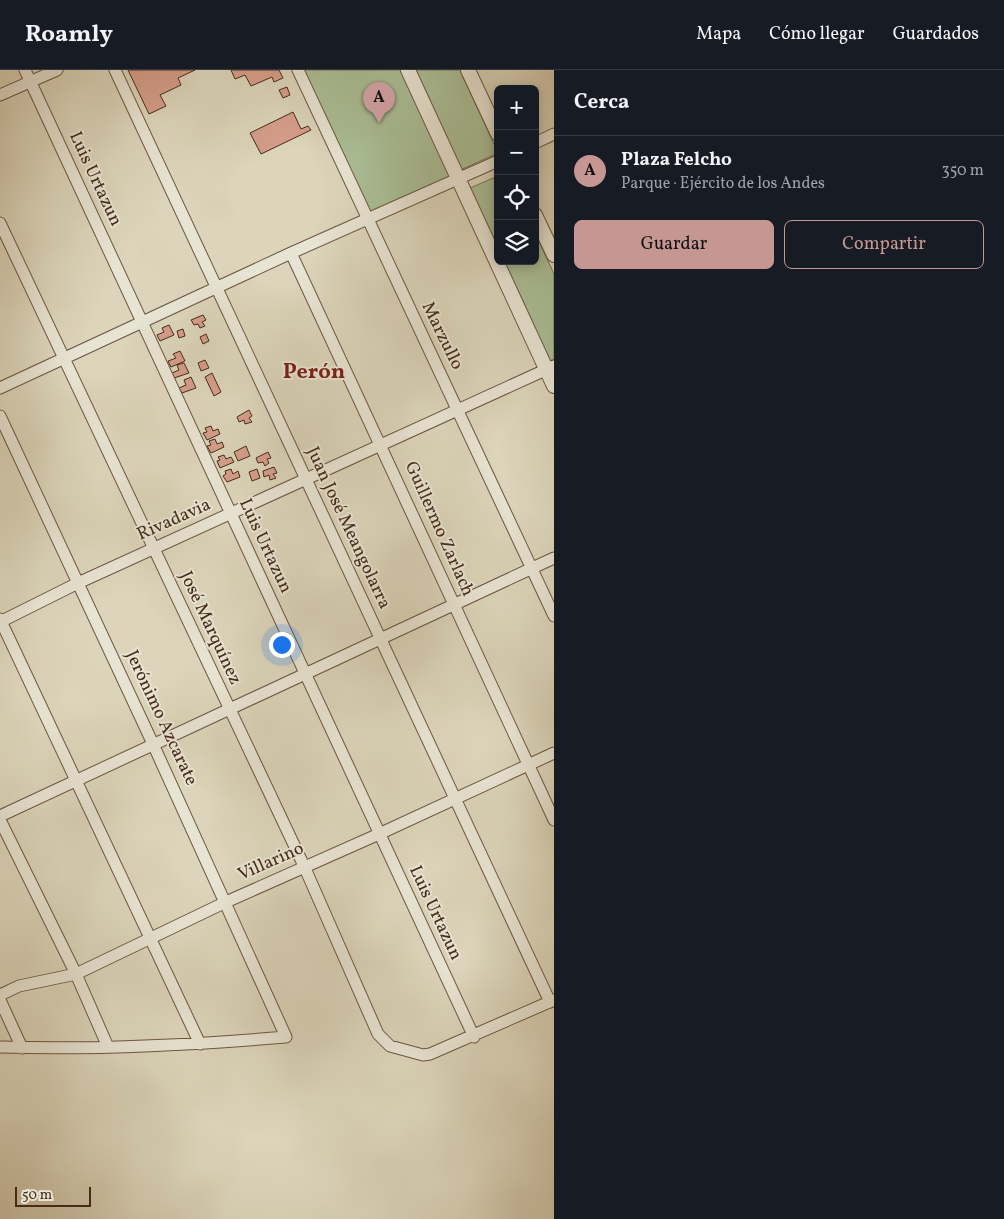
<!DOCTYPE html>
<html lang="es">
<head>
<meta charset="utf-8">
<style>
  :root { --surface:#171b24; --page:#20242c; --text:#f1f3f6; --muted:#9ea1a6; --line:#363941; --accent:#c59692 }
  body { margin:0; font-family:Vollkorn,serif; background:var(--page); color:var(--text) }
  .controls { position:absolute; right:15px; top:15px; display:grid; overflow:hidden; border-radius:8px; box-shadow:0 2px 12px #0003 }
  .controls button { width:45px; height:45px; display:grid; place-items:center; padding:0; border:0; border-bottom:1px solid var(--line); background:var(--surface); color:var(--text); font:25px sans-serif }
  .scale { position:absolute; left:15px; bottom:12px; width:76px; box-sizing:border-box; padding-left:5px; border:2px solid #452b18; border-top:0; font-size:14px; line-height:18px; white-space:nowrap; color:#452b18; -webkit-text-stroke:4px #e8e4d3; paint-order:stroke }
  .you { position:absolute; left:281px; top:574px; width:18px; height:18px; margin:-12px; border:4px solid #fff; border-radius:50%; background:#1a73e8; box-shadow:0 0 0 8px #1a73e833 }
  .badge { display:grid; place-items:center; width:32px; height:32px; border-radius:50%; background:var(--accent); color:#111; font-size:16px; font-weight:700 }
  .pin { position:absolute; translate:-50% -41px; filter:drop-shadow(0 1px 2px #0008) }
  .pin::after { content:''; position:absolute; top:26px; width:18px; height:15px; background:inherit; clip-path:polygon(0 0,100% 0,50% 100%) }
  .list { margin:0; padding:0; list-style:none }
  h2 { display:flex; justify-content:space-between; align-items:center; height:65px; margin:0; padding:0 20px; font-size:21px }
  h2 small { font-size:16px; font-weight:400; color:var(--muted) }
  .list li { display:grid; grid-template-columns:32px 1fr auto; gap:15px; align-items:center; box-sizing:border-box; height:70px; padding:0 20px; border-top:1px solid var(--line) }
  .list b { display:block; font-size:19px; white-space:nowrap }
  .list p { margin:0; font-size:16px; white-space:nowrap; color:var(--muted) }
  .list em { font-size:16px; font-style:normal; color:var(--muted) }
  .actions { display:flex; gap:10px; padding:15px 20px }
  .actions a { flex:1; padding:11px 0; border:1px solid var(--accent); border-radius:8px; text-align:center; font-size:18px; color:var(--accent) }
  .actions .main { background:var(--accent); color:#111 }
  .icon { flex:none; width:28px; height:28px; fill:none; stroke:currentColor; stroke-width:2; stroke-linecap:round; stroke-linejoin:round }
  .map { position:relative; flex:none; width:554px; height:1149px; overflow:hidden }
  header { display:flex; align-items:center; gap:30px; box-sizing:border-box; height:70px; padding:0 25px; background:var(--surface); border-bottom:1px solid var(--line) }
  header strong { font-size:24px }
  nav { display:flex; gap:28px; margin-inline-start:auto; font-size:18px }
  main { display:flex }
  aside { flex:1; background:var(--surface) }
  .map>svg:first-child { display:block }
  .green { fill:#aabe96; stroke:#787457 }
  .building { fill:#d69e8b; stroke:#452b18 }
  .lines { fill:none; stroke-linecap:round; stroke-linejoin:round }
  .minor-casing { stroke:#6b5641; stroke-width:13 }
  .tertiary-casing { stroke:#6b5641; stroke-width:16 }
  .minor { stroke:#e8e4d3; stroke-width:11 }
  .tertiary { stroke:#e8e4d3; stroke-width:14 }
  .labels { text-anchor:middle; dominant-baseline:central; stroke-width:4; stroke-linejoin:round; paint-order:stroke }
  .street-label { font-size:18px; fill:#452b18; stroke:#e8e4d3 }
  .district-label { font-size:22px; font-weight:bold; fill:#7a1f14; stroke:#e8e4d3 }
</style>
</head>
<body>
<header>
<strong>Roamly</strong>
<nav><a>Mapa</a><a>Cómo llegar</a><a>Guardados</a></nav>
</header>
<main>
<div class="map">
<svg width="554" height="1149" viewBox="0 0 554 1149">
  <rect width="100%" height="100%" fill="#dcd5bb"/>
  <filter id="stains"><feTurbulence type="fractalNoise" baseFrequency=".004" numOctaves="4"/><feColorMatrix values="0 0 0 0 .2 0 0 0 0 .09 0 0 0 0 .02 0 0 0 .5 -.17"/></filter>
  <radialGradient id="worn" r=".72"><stop offset=".6" stop-color="#630" stop-opacity="0"/><stop offset="1" stop-color="#630" stop-opacity=".3"/></radialGradient>
  <!-- green -->
  <path class="green" d="M304 0H404L453 106 371 144Z
    M415 0H460L498 83 460 100Z
    M498 106V180L470 118Z
    M535 163 554 204V289L548 292 503 191H535Z"/>
  <!-- building -->
  <path class="building" d="M128 0H195L178 8 181 15 160 25 166 36 149 44Z
    M231 0H279L283 8 274 12 272 7 251 16 245 5 235 9Z
    M287 17 290 25 283 28 279 20Z
    M293 42 301 59 308 56 311 60 261 84 250 63Z
    M203 245 206 250 202 252 205 256 200 258 198 254 194 255 191 250Z
    M169 255 174 265 160 271 157 265 164 262 162 258Z
    M183 259 185 266 179 268 177 261Z
    M206 264 209 271 203 274 200 267Z
    M180 281 185 291 171 297 168 291 176 288 173 284Z
    M205 290 209 298 201 301 198 293Z
    M184 293 189 303 174 308 172 303 179 300 177 295Z
    M212 303 221 322 214 326 205 307Z
    M191 307 196 318 182 323 179 318 186 315 184 310Z
    M249 340 252 346 249 348 252 352 245 354 244 350 239 352 237 347Z
    M211 356 213 361 218 359 220 364 207 370 203 363 207 362 205 358Z
    M215 369 217 374 222 372 224 377 211 383 207 376 211 375 209 371Z
    M246 376 250 386 238 391 234 382Z
    M268 382 271 388 267 389 269 393 265 396 263 392 258 393 256 388Z
    M224 385 226 389 231 387 234 392 220 398 217 391 220 390 218 387Z
    M274 397 277 403 273 404 276 408 270 410 269 405 264 407 263 401Z
    M231 399 233 404 238 401 240 407 227 412 223 406 226 404 225 401Z
    M257 399 260 408 252 411 249 402Z"/>
  <g class="lines">
    <defs>
      <path id="minor" d="M25 0 474 967
        M115 0 550 932
        M298 0 554 546
        M0 25 57 0
        M535 73 554 64
        M0 153 304 796 378 964 390 976 423 985 430 984 554 930
        M291 183 554 750
        M0 318 291 183 498 91
        M0 346 153 674 286 967C191 975 95 980 0 977
        M0 549 200 974
        M0 552 78 513 554 296
        M0 746 554 488
        M0 750 76 904 108 977
        M0 925 19 916 76 904 226 832 379 764 554 683
        M0 930 22 978"/>
      <path id="tertiary" d="M408 0 554 316
        M468 0 498 64
        M535 145 554 185"/>
    </defs>
    <!-- minor casing -->
    <use href="#minor" class="minor-casing"/>
    <!-- tertiary casing -->
    <use href="#tertiary" class="tertiary-casing"/>
    <!-- minor -->
    <use href="#minor" class="minor"/>
    <!-- tertiary -->
    <use href="#tertiary" class="tertiary"/>
  </g>
  <g class="labels">
    <!-- street labels -->
    <g class="street-label">
      <text transform="translate(95 109) rotate(65)">Luis Urtazun</text>
      <text transform="translate(442 266) rotate(64)">Marzullo</text>
      <text transform="translate(174 450) rotate(-24)">Rivadavia</text>
      <text transform="translate(348 458) rotate(65)">Juan José Meangolarra</text>
      <text transform="translate(439 459) rotate(66)">Guillermo Zarlach</text>
      <text transform="translate(265 476) rotate(65)">Luis Urtazun</text>
      <text transform="translate(210 558) rotate(65)">José Marquínez</text>
      <text transform="translate(161 648) rotate(65)">Jerónimo Azcarate</text>
      <text transform="translate(271 792) rotate(-24)">Villarino</text>
      <text transform="translate(435 843) rotate(65)">Luis Urtazun</text>
    </g>
    <!-- district labels -->
    <g class="district-label">
      <text x="314" y="302">Perón</text>
    </g>
  </g>
  <rect width="100%" height="100%" filter="url(#stains)"/>
  <rect width="100%" height="100%" fill="url(#worn)"/>
</svg>
<div class="controls">
<button>+</button>
<button>−</button>
<button><svg class="icon" aria-label="locate" viewBox="0 0 24 24"><circle cx="12" cy="12" r="6"/><path d="M12 2v4M12 18v4M2 12h4M18 12h4"/></svg></button>
<button><svg class="icon" aria-label="layers" viewBox="0 0 24 24"><path d="M12 4l9 5-9 5-9-5zM3 14l9 5 9-5"/></svg></button>
</div>
<div class="scale">50 m</div>
<div class="you"></div>
<div class="pin badge" style="left:379px;top:53px">A</div>
</div>
<aside>
<h2>Cerca<small></small></h2>
<ul class="list">
<li><span class="badge">A</span><div><b>Plaza Felcho</b><p>Parque · Ejército de los Andes</p></div><em>350 m</em></li>
</ul>
<div class="actions"><a class="main">Guardar</a><a>Compartir</a></div>
</aside>
</main>
</body>
</html>
